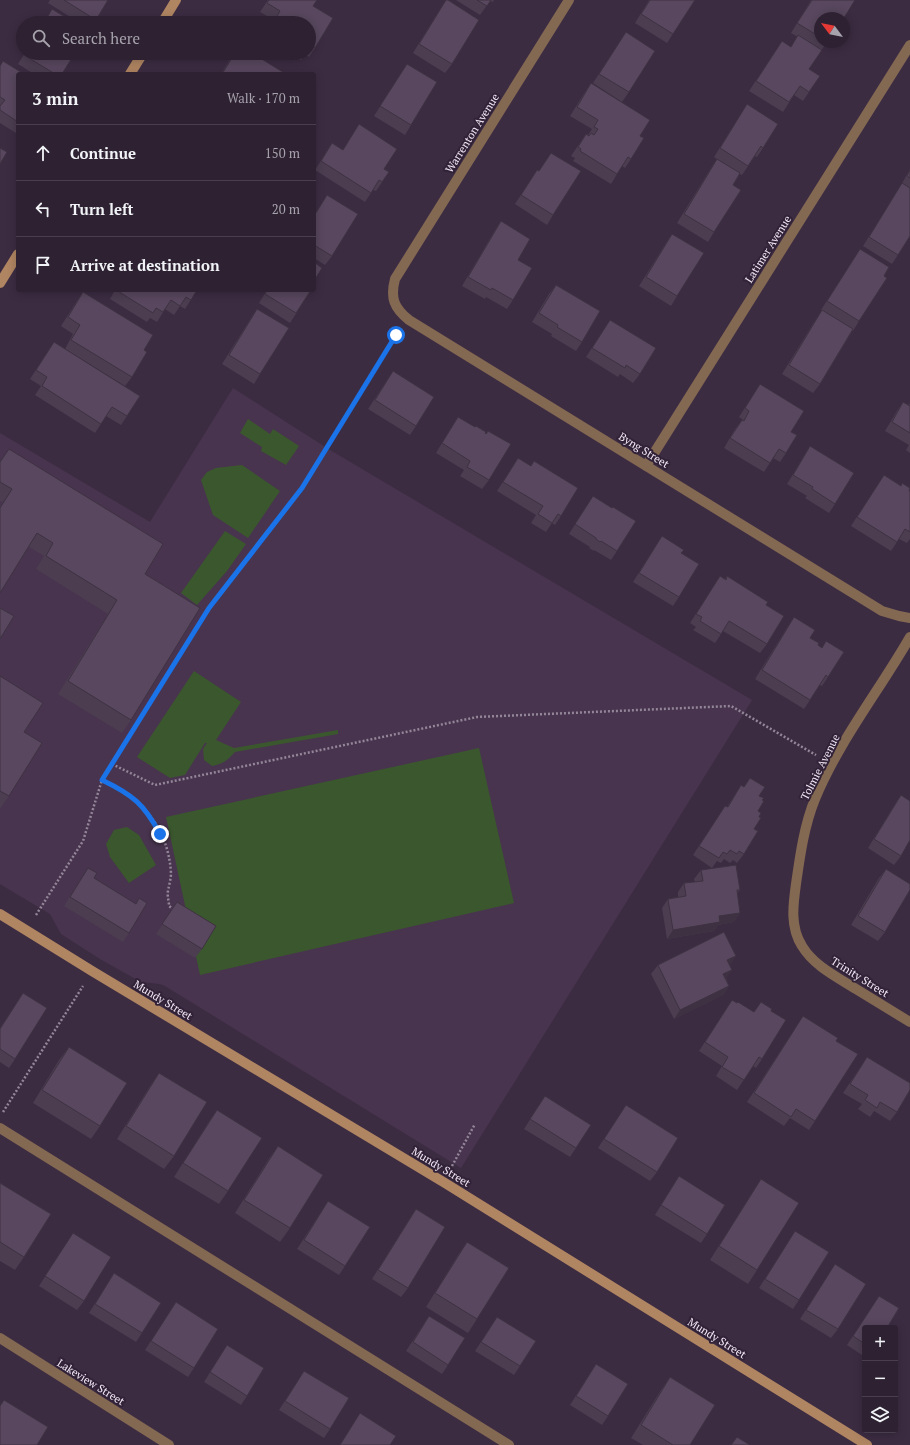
<!DOCTYPE html>
<html lang="en">
<head>
<meta charset="utf-8">
<style>
  :root { --surface:#2d2132; --page:#35293a; --text:#f1f3f6; --muted:#a7a3ac; --line:#483e4d }
  body { margin:0; font-family:"PT Serif",serif; background:var(--page); color:var(--text) }
  .controls { position:absolute; right:12px; bottom:12px; display:grid; overflow:hidden; border-radius:4px; box-shadow:0 2px 10px #0003 }
  .controls button { width:36px; height:36px; display:grid; place-items:center; padding:0; border:0; border-bottom:1px solid var(--line); background:var(--surface); color:var(--text); font:20px sans-serif }
  .compass { position:absolute; left:814px; top:12px; width:36px; height:36px; border-radius:50%; background:var(--surface); box-shadow:0 2px 10px #0003; rotate:302deg }
  .stop { position:absolute; width:12px; height:12px; margin:-9px; border:3px solid #1a73e8; border-radius:50%; background:#fff }
  .stop.end { background:#1a73e8; border-color:#fff; box-shadow:0 1px 4px #0008 }
  .list { margin:0; padding:0; list-style:none }
  h2 { display:flex; justify-content:space-between; align-items:center; height:52px; margin:0; padding:0 16px; font-size:17px }
  h2 small { font-size:13px; font-weight:400; color:var(--muted) }
  .list li { display:grid; grid-template-columns:26px 1fr auto; gap:12px; align-items:center; box-sizing:border-box; height:56px; padding:0 16px; border-top:1px solid var(--line) }
  .list b { display:block; font-size:15px; white-space:nowrap }
  .list em { font-size:13px; font-style:normal; color:var(--muted) }
  .icon { flex:none; width:22px; height:22px; fill:none; stroke:currentColor; stroke-width:2; stroke-linecap:round; stroke-linejoin:round }
  .map { position:relative; flex:none; width:910px; height:1445px; overflow:hidden }
  .search { position:absolute; background:var(--surface); box-shadow:0 2px 10px #0003; left:16px; top:16px; width:300px; height:44px; display:flex; align-items:center; gap:10px; box-sizing:border-box; padding:0 14px; border-radius:22px; color:var(--muted); font-size:15px }
  .panel { position:absolute; background:var(--surface); box-shadow:0 2px 10px #0003; left:16px; top:72px; width:300px; height:220px; border-radius:4px }
  .map>svg:first-child { display:block }
  .built { fill:#48344e }
  .park { fill:#3b572e }
  .lines { fill:none; stroke-linecap:round; stroke-linejoin:round }
  .path { stroke:#938698; stroke-width:2.5; stroke-dasharray:2 2; stroke-linecap:butt }
  .lane { stroke:#836852; stroke-width:10 }
  .street { stroke:#836852; stroke-width:10 }
  .secondary { stroke:#b08562; stroke-width:10 }
  .wall { fill:#4c3d51 }
  .shaded-wall { fill:#3e3242 }
  .building { fill:#58475e; stroke:#3e3242 }
  .route { stroke:#1a73e8; stroke-width:5 }
  .labels { text-anchor:middle; dominant-baseline:central; stroke-width:4; stroke-linejoin:round; paint-order:stroke }
  .street-label { font-size:11px; fill:#f3e9f7; stroke:#322238 }
</style>
</head>
<body>
<div class="map">
<svg width="910" height="1445" viewBox="0 0 910 1445">
  <rect width="100%" height="100%" fill="#3c2c42"/>
  <!-- built -->
  <path class="built" d="M233 388 330 450 752 700 461 1168 165 986 160 984 141 982 100 959 61 934 50 914 0 884V433L150 522Z"/>
  <!-- park -->
  <path class="park" d="M248 419 270 434 273 429 299 446 286 465 261 451 262 447 240 433Z
    M242 465 280 491 248 538 213 515 201 480 207 472 216 468Z
    M225 531 246 544 227 571 197 605 181 593Z
    M194 671 241 702 216 740 234 748 338 730V734L235 752C228 760 223 764 212 766L204 760 203 749 207 743H205L185 775 170 778 137 757Z
    M479 748 514 903 200 975 166 817Z
    M127 827 139 835 156 865 129 883 110 857 106 844 114 830Z"/>
  <g class="lines">
    <!-- path -->
    <path class="path" d="M112 764 155 785 477 717 731 706 816 755
      M102 780C142 799 168 827 171 873 171 879 169 885 168 891 167 896 169 901 169 906L175 911
      M36 915 83 841 102 780 209 608 302 488 396 335
      M3 1112 83 986
      M452 1166 475 1124"/>
    <!-- lane -->
    <path class="lane" d="M0 1128 509 1445"/>
    <!-- street -->
    <path class="street" d="M569 0 395 279C390 298 394 308 409 320L882 611 899 616 910 618
      M646 466 910 45
      M910 637C879 691 839 741 815 799 804 826 800 856 796 884 793 905 790 927 802 946 814 966 837 977 856 989 874 1000 892 1011 910 1022
      M0 1338 169 1445"/>
    <!-- secondary -->
    <path class="secondary" d="M162 23 176 0
      M130 74 143 53
      M0 283 18 254
      M0 914 92 971 445 1183 867 1445"/>
  </g>
  <!-- wall -->
  <path class="wall" d="M50 0H108L93 23H80L48 3Z
    M268 0H317L313 6 315 48 309 57 305 54 301 60 289 53H309V23H272L274 20 260 12Z
    M446 0 452 64 445 73 413 53 440 9Z
    M456 0H494L493 2 490 1 480 15Z
    M649 0H695L667 43 635 23Z
    M811 0H855L820 18V42H827L809 69V92L803 101 794 95 783 112 749 91 782 41 791 47 798 37 791 33Z
    M626 32 629 92 622 102 593 83Z
    M25 53H75L62 74H34L18 64Z
    M234 53H252L286 74H221Z
    M407 64 411 125 405 135 374 116Z
    M0 65 18 74V130L16 133 0 123Z
    M591 83 640 136 631 159 625 168 622 166 611 184 573 161 575 158 571 156 586 134 588 135 592 129 570 116 585 92Z
    M747 104 763 148 757 157 755 156 742 175 740 174 733 185 714 232 708 242 677 223 711 168 717 159 714 157Z
    M359 124 384 169 389 172 376 191 373 190 365 202 315 170 332 143 343 150Z
    M551 153 553 215 547 225 515 204 537 170 539 171Z
    M910 169V236L892 264 863 246 901 185Z
    M327 195 332 256 325 265 314 258V215Z
    M501 221 513 300 507 309 486 297 485 299 462 286 495 230Z
    M672 234 677 296 671 306 639 286 666 243Z
    M860 249 884 276 859 321 853 331V330L820 384 813 393 782 374 816 319 822 311 821 310Z
    M556 285 582 342 576 351 551 336 552 334 532 322 549 294Z
    M115 290H197L185 309 180 306 174 315 165 309 157 322 150 318 147 322 110 299Z
    M267 290H311L290 323 259 303Z
    M83 292 132 377 125 386 65 349 73 334 61 326 77 301Z
    M257 309 260 374 254 384 222 364 251 318Z
    M610 320 640 374 633 383 620 374 618 377 586 357Z
    M54 342 127 416 121 425 106 416 95 433 35 395 41 386 30 379Z
    M393 371 416 426 410 435 368 409Z
    M760 384 791 432 786 453 780 462 773 458 764 472 724 448 735 429 742 420H743L739 417Z
    M903 402 909 405 910 403V453L906 450 909 445 885 431 897 411Z
    M458 417 485 433 489 480 482 489 460 476 464 470 436 453 452 426Z
    M810 446 835 504 829 513 805 498 807 496 787 484 804 456Z
    M9 449 145 574 131 720 122 733 58 694 108 614 36 569 44 556 29 547 0 593V506L3 502 0 501V461Z
    M518 458 561 516 555 525 552 523 546 532 531 523 536 515 497 491 512 467Z
    M884 475 910 491V539L907 543 899 539 891 551 851 526Z
    M593 496 617 551 611 560 594 550V551L589 548 590 547 569 534Z
    M662 536 681 553 679 597 673 606 633 582 656 545Z
    M720 576 725 579 727 576 766 605 767 644 760 653 723 631 715 643 693 630 696 627 690 623Z
    M794 617 810 638 818 645 822 648 826 641 828 677 822 686 820 685 804 709 755 679 788 626Z
    M0 676 24 732 9 796 0 809Z
    M750 778 759 796 758 811 759 817 754 829 744 854 737 863 733 860 730 863 724 859 721 863 717 861 712 868 693 855 725 806 727 807 741 785 744 787Z
    M901 795V856L894 865 868 848 895 804Z
    M88 868 94 878 136 904 139 898 129 933 123 942 64 906 82 877Z
    M886 869 885 932 878 941 851 925 879 878Z
    M701 870 740 890 737 893 740 913 734 922 718 925 714 931 667 939 662 908 668 899 678 897V892L684 883 695 882 694 879Z
    M177 902 202 949 195 958 156 934Z
    M736 956 729 965 726 978 729 986 723 995 674 1019 651 974 658 965Z
    M23 993 15 1059 9 1068 0 1062V1028Z
    M732 1000 754 1012 761 1002 771 1011 762 1059 756 1068 753 1066 737 1090 716 1076 722 1066 699 1051Z
    M803 1016 836 1041 815 1121 809 1130 790 1118 784 1126 747 1102Z
    M69 1047 100 1126 91 1139 33 1103 59 1060Z
    M867 1057 897 1112 890 1121 874 1111 870 1117 858 1109 862 1104 843 1093Z
    M159 1073 174 1156 164 1169 117 1139 150 1086Z
    M545 1096 576 1148 570 1157 524 1129Z
    M626 1105 657 1172 650 1181 598 1148Z
    M217 1110 228 1191 219 1204 174 1177 208 1123Z
    M278 1146 290 1228 280 1242 235 1213 268 1160Z
    M679 1176 707 1234 701 1243 655 1215Z
    M761 1179 757 1270 748 1284 710 1260 752 1193Z
    M0 1183 24 1257 15 1270 0 1261Z
    M328 1201 345 1266 339 1275 297 1249Z
    M416 1209 408 1288 401 1297 372 1279 410 1218Z
    M795 1231 799 1300 793 1309 759 1288Z
    M73 1233 84 1301 77 1310 39 1286Z
    M467 1242 477 1319 468 1333 426 1307 458 1255Z
    M835 1264 838 1329 831 1338 800 1319Z
    M114 1273 142 1333 136 1342 89 1313Z
    M879 1296 865 1328V1357L847 1345Z
    M176 1302 194 1368 188 1377 145 1350Z
    M429 1316 448 1365 442 1374 406 1351Z
    M497 1317 520 1366 514 1375 475 1351Z
    M227 1345 247 1396 241 1405 204 1382Z
    M596 1364 608 1416 602 1425 570 1405Z
    M304 1371 330 1429 324 1438 279 1410Z
    M670 1377 690 1445H643L631 1438 661 1390Z
    M360 1413 390 1445H340Z"/>
  <!-- shaded-wall -->
  <path class="shaded-wall" d="M740 913 734 922 718 925 714 931 667 939 673 930 719 916Z
    M736 956 729 965 727 960Z
    M732 970 726 979 723 974Z
    M729 986 723 995 674 1019 680 1010Z"/>
  <!-- building -->
  <path class="building" d="M64 0H108L96 20Z
    M269 0H317L313 6 333 18 315 48 311 45 309 49V23H273L280 11 267 3Z
    M446 0H448L479 20 452 64 419 44Z
    M477 0H491L487 6Z
    M650 0H695L673 34 641 14Z
    M812 0H855L844 18H820V37L797 23Z
    M52 9 75 23H44Z
    M626 32 655 51 629 92 599 74Z
    M798 35 822 50 809 69 820 76 809 92 800 86 789 102 756 81 782 41 791 47Z
    M25 53H75L62 74H55L24 55Z
    M235 53H252L286 74H222Z
    M3 61 24 74H18V122L0 110V106L5 100 0 97V66Z
    M407 64 437 82 411 125 380 106Z
    M591 83 650 120 640 136 644 138 631 159 628 157 617 174 580 151 581 149 578 147 586 134 589 136 591 133 594 135 598 129 594 127 598 120 577 107Z
    M747 104 778 124 763 148 761 146 748 166 720 148Z
    M359 124 397 149 384 169 389 172 382 182 379 180 371 193 321 161 332 143 343 150Z
    M0 148 7 152 0 164Z
    M551 153 581 171 553 215 521 195 537 170 539 171Z
    M717 159 740 173 733 185 741 190 714 232 684 214Z
    M910 170V178L907 176Z
    M902 183 910 188V236L898 255 869 237Z
    M327 195 358 214 332 256 314 245V216Z
    M501 221 530 239 518 260 532 268 513 300 492 288 491 290 468 277Z
    M672 234 704 253 677 296 646 277Z
    M860 249 889 267 884 276 887 278 859 321 827 301Z
    M314 262 322 268 314 281Z
    M556 285 600 311 582 342 557 327 558 325 539 313Z
    M116 290H197L191 300 186 297 180 306 171 300 163 312 156 308 153 313Z
    M267 290H311L296 313 265 294Z
    M83 292 153 335 144 350 147 352 132 377 71 340 80 325 68 317Z
    M257 309 289 328 260 374 229 355Z
    M822 310 853 329 820 384 789 365Z
    M610 320 656 348 640 374 626 365 625 368 592 348Z
    M54 342 140 396 127 416 112 407 101 424 42 386 47 377 36 370Z
    M393 371 434 397 416 426 375 400Z
    M760 384 804 411 791 432 797 435 786 453 779 449 770 463 730 438 742 420 744 421 749 411 745 408Z
    M903 402 910 406V405V433L892 422Z
    M458 417 475 427 476 426 486 432 485 433 486 434 488 431 511 444 489 480 467 467 470 461 442 443Z
    M810 446 854 473 835 504 812 489 813 487 793 475Z
    M9 449 163 544 145 574 200 608 131 720 68 681 117 600 46 556 53 543 37 533 0 593V508L12 489 0 482V462Z
    M518 458 531 466 534 461 578 488 561 516 558 514 552 523 538 514 543 506 503 482Z
    M884 475 901 486 902 483 910 488 909 491H910V532L905 529 897 542 857 517Z
    M593 496 612 508 613 507 636 521 617 551 601 541 600 542 596 539V538L575 524Z
    M662 536 684 550 681 553 699 564 679 597 639 573Z
    M720 576 726 580 727 576 768 602 766 605 784 616 767 644 729 621 721 634 700 621 702 617 696 614Z
    M0 608 14 616 0 639Z
    M794 617 815 630 810 638 819 643 818 645 822 648 826 641 844 652 828 677 826 675 810 700 762 670Z
    M0 676 43 703 24 732 42 743 9 796 0 791Z
    M750 778 765 787 759 796 764 798 762 800 764 801 758 811 761 813 759 817 761 818 754 829 758 831 744 854 739 851 737 854 730 850 727 854 723 852 719 858 699 846 725 806 728 807 741 785 744 787Z
    M901 795 910 801V840L901 856 874 839Z
    M736 865 740 890H737L740 913 719 916 720 922 673 930 668 899 686 896 684 883 703 881 701 870Z
    M88 868 97 873 94 878 136 904 139 898 147 903 129 933 70 897Z
    M886 869 910 884V890L885 932 858 916Z
    M177 902 216 926 202 949 162 924Z
    M724 932 736 956 727 960 732 970 723 974 729 986 680 1010 658 965Z
    M23 993 47 1008 15 1059 0 1049V1029Z
    M732 1000 737 1003 738 1002 754 1012 761 1002 772 1009 771 1011 786 1020 762 1059 759 1057 744 1080 722 1067 728 1057 705 1042Z
    M803 1016 838 1038 836 1041 858 1054 815 1121 796 1109 791 1117 754 1093Z
    M69 1047 127 1083 100 1126 42 1090Z
    M867 1057 910 1083V1090L897 1112 880 1102 877 1108 865 1100 868 1095 850 1084Z
    M159 1073 207 1102 174 1156 126 1126Z
    M545 1096 591 1125 576 1148 530 1119Z
    M626 1105 678 1138 657 1172 604 1139Z
    M217 1110 262 1138 228 1191 183 1163Z
    M278 1146 323 1175 290 1228 244 1200Z
    M679 1176 725 1205 707 1234 661 1205Z
    M761 1179 799 1203 757 1270 719 1246Z
    M0 1183 51 1214 24 1257 0 1242Z
    M328 1201 370 1227 345 1266 304 1240Z
    M416 1209 445 1227 408 1288 378 1270Z
    M795 1231 829 1252 799 1300 765 1279Z
    M73 1233 111 1257 84 1301 45 1276Z
    M467 1242 509 1268 477 1319 435 1293Z
    M835 1264 866 1284 838 1329 806 1310Z
    M114 1273 161 1303 142 1333 95 1304Z
    M879 1296 899 1308 887 1328H865V1344L853 1336Z
    M176 1302 218 1329 194 1368 151 1341Z
    M429 1316 465 1338 448 1365 413 1342Z
    M497 1317 536 1341 520 1366 481 1342Z
    M227 1345 264 1368 247 1396 210 1372Z
    M596 1364 628 1384 608 1416 576 1396Z
    M304 1371 349 1398 330 1429 285 1401Z
    M670 1377 715 1405 690 1445H673L641 1425Z
    M4 1400 48 1427 37 1445H0V1406Z
    M360 1413 396 1436 390 1445H340Z
    M737 1437 750 1445H731Z"/>
  <g class="lines">
    <!-- route -->
    <path class="route" d="M160 834C144 804 133 795 102 780L209 608 302 488 396 335"/>
  </g>
  <g class="labels">
    <!-- street labels -->
    <g class="street-label">
      <text transform="translate(472 133) rotate(-58)">Warrenton Avenue</text>
      <text transform="translate(768 249) rotate(-58)">Latimer Avenue</text>
      <text transform="translate(644 450) rotate(32)">Byng Street</text>
      <text transform="translate(820 767) rotate(-63)">Tolmie Avenue</text>
      <text transform="translate(860 977) rotate(32)">Trinity Street</text>
      <text transform="translate(163 1000) rotate(31)">Mundy Street</text>
      <text transform="translate(441 1167) rotate(31)">Mundy Street</text>
      <text transform="translate(717 1338) rotate(32)">Mundy Street</text>
      <text transform="translate(91 1382) rotate(32)">Lakeview Street</text>
    </g>
  </g>
</svg>
<div class="controls">
<button>+</button>
<button>−</button>
<button><svg class="icon" aria-label="layers" viewBox="0 0 24 24"><path d="M12 4l9 5-9 5-9-5zM3 14l9 5 9-5"/></svg></button>
</div>
<svg class="compass" viewBox="-18 -18 36 36"><path d="M0-13l5 13h-10z" fill="#e53935"/><path d="M0 13l5-13h-10z" fill="#a7a3ac"/></svg>
<div class="stop" style="left:396px;top:335px"></div>
<div class="stop end" style="left:160px;top:834px"></div>
<div class="search"><svg class="icon" aria-label="search" viewBox="0 0 24 24"><circle cx="10" cy="10" r="6"/><path d="M15 15l6 6"/></svg>Search here</div>
<section class="panel">
<h2>3 min<small>Walk · 170 m</small></h2>
<ul class="list">
<li><svg class="icon" aria-label="ahead" viewBox="0 0 24 24"><path d="M12 20V5M6 11l6-6 6 6"/></svg><div><b>Continue</b></div><em>150 m</em></li>
<li><svg class="icon" aria-label="left" viewBox="0 0 24 24"><path d="M17 20v-9H6M10 6l-5 5 5 5"/></svg><div><b>Turn left</b></div><em>20 m</em></li>
<li><svg class="icon" aria-label="arrive" viewBox="0 0 24 24"><path d="M6 21V4h12l-3 4 3 4H6"/></svg><div><b>Arrive at destination</b></div></li>
</ul>
</section>
</div>
</body>
</html>
